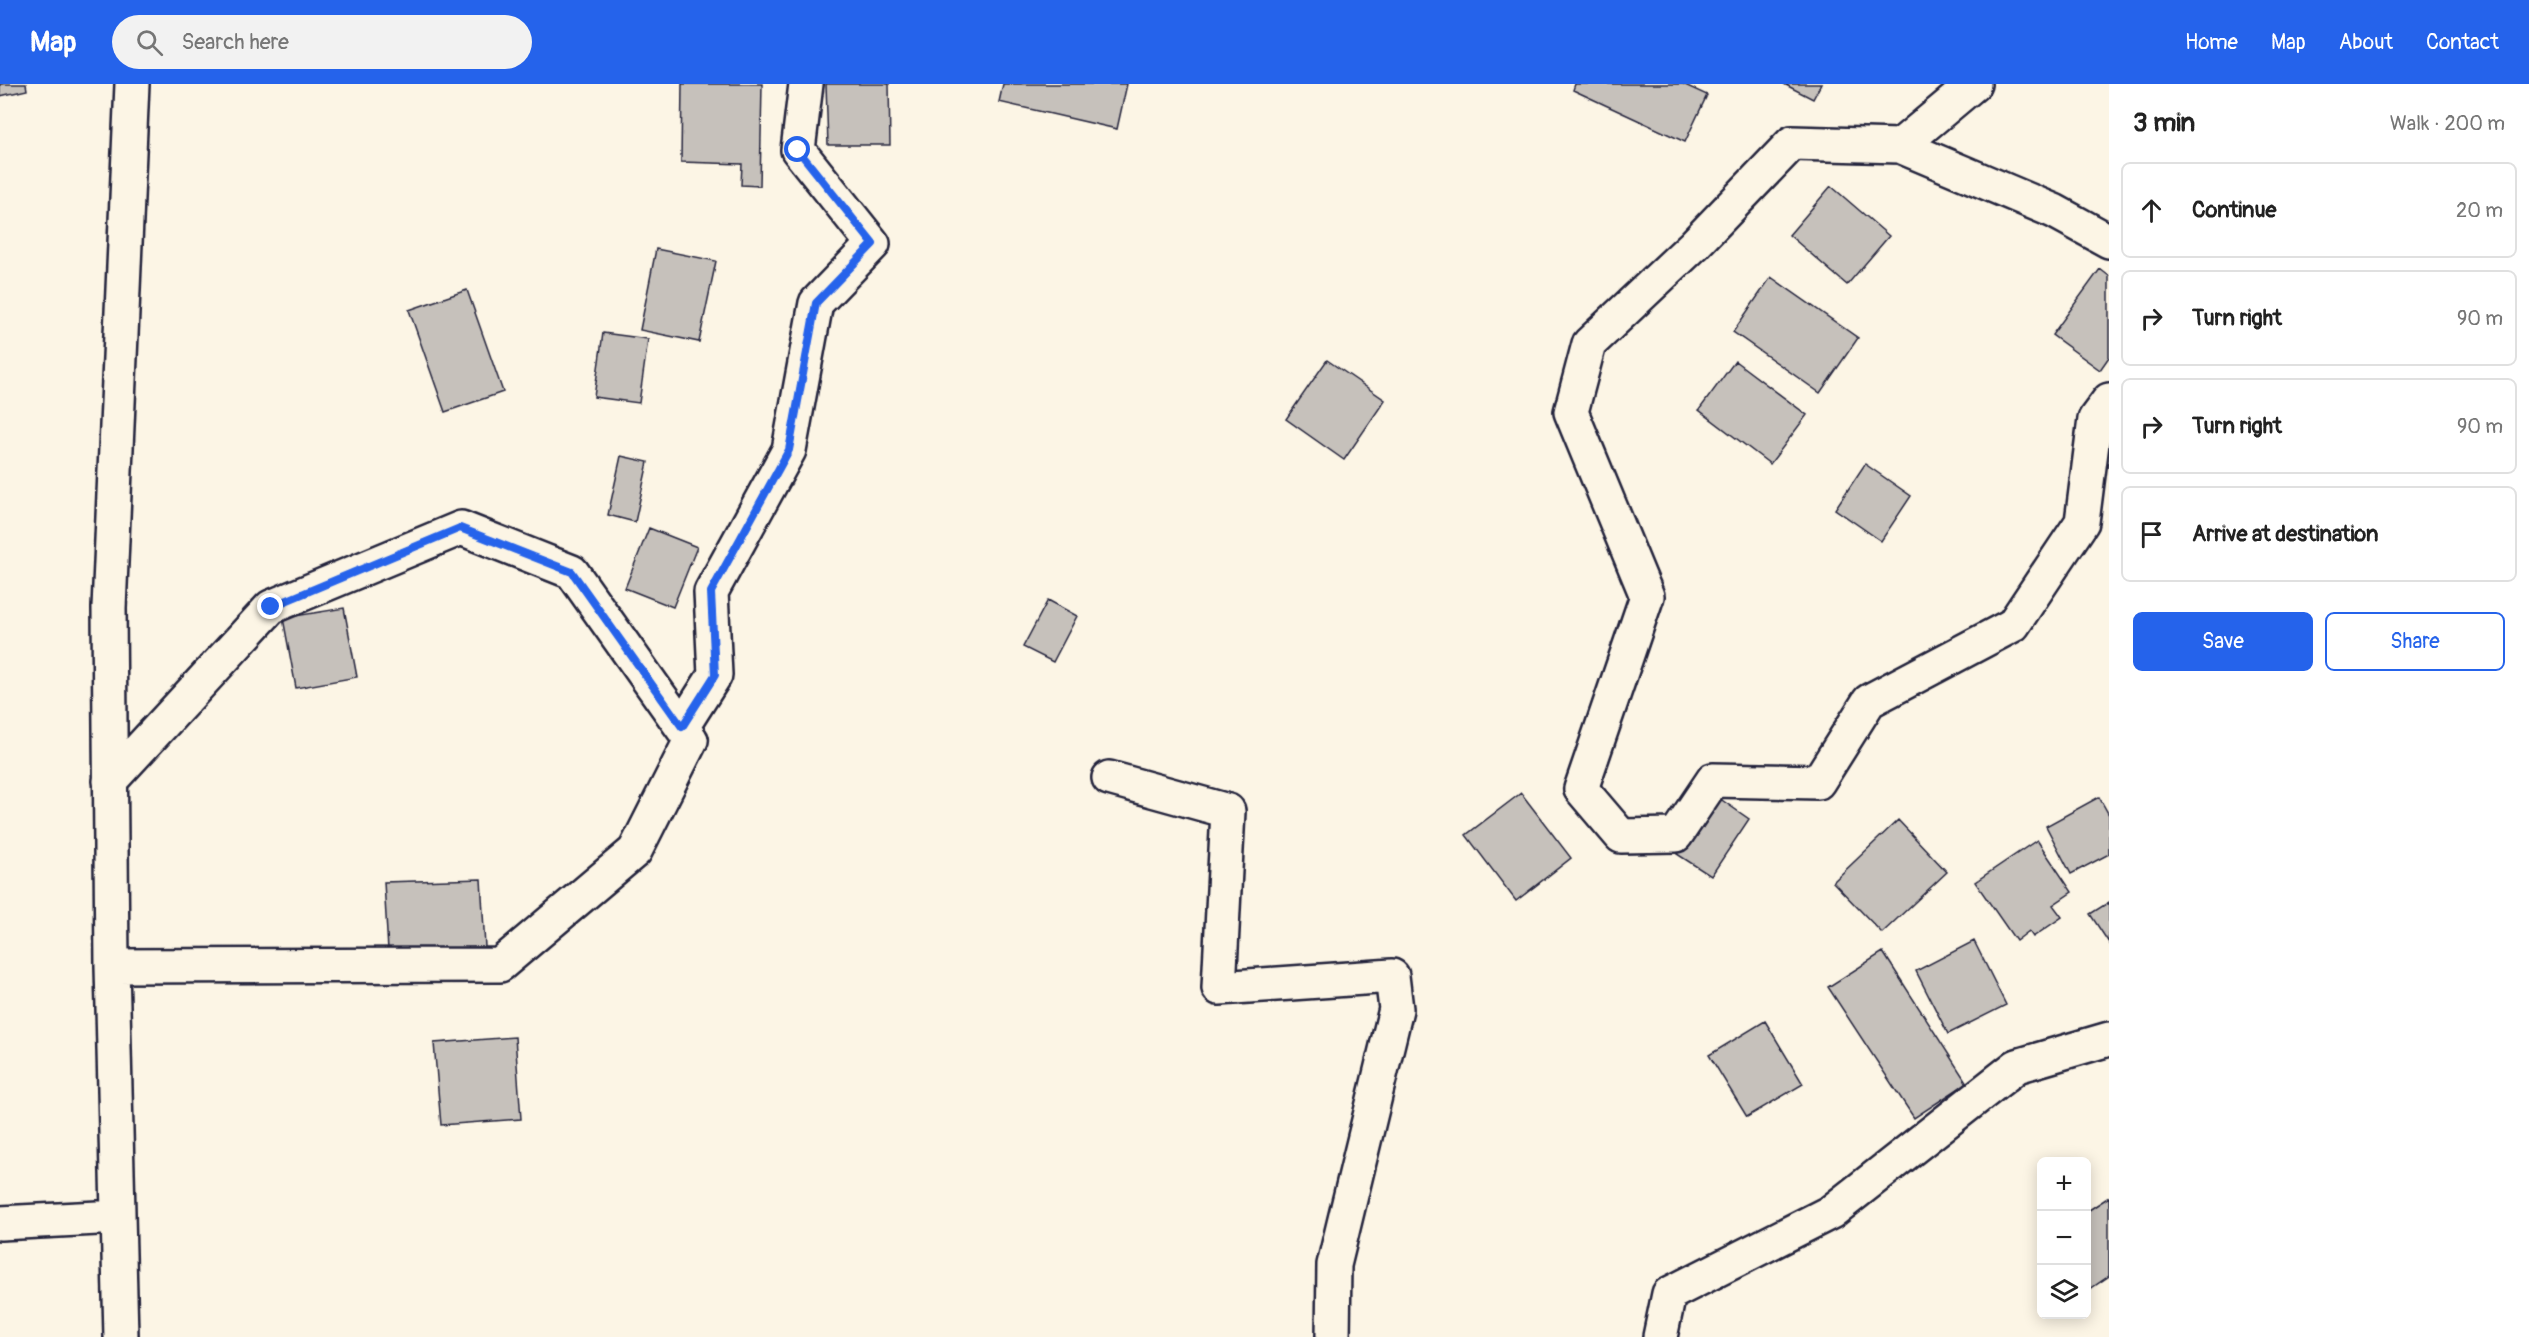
<!DOCTYPE html>
<html lang="en">
<head>
<meta charset="utf-8">
<style>
  :root { --surface:#fff; --page:#f2f2f2; --text:#222; --muted:#767676; --line:#e0e0e0; --accent:#2563eb }
  body { margin:0; font-family:Pangolin,sans-serif; background:var(--page); color:var(--text) }
  .controls { position:absolute; right:18px; bottom:18px; display:grid; overflow:hidden; border-radius:9px; box-shadow:0 3px 15px #0003 }
  .controls button { width:54px; height:54px; display:grid; place-items:center; padding:0; border:0; border-bottom:2px solid var(--line); background:var(--surface); color:var(--text); font:30px sans-serif }
  .stop { position:absolute; width:18px; height:18px; margin:-14px; border:4px solid #2563eb; border-radius:50%; background:#fff }
  .stop.end { background:#2563eb; border-color:#fff; box-shadow:0 2px 6px #0008 }
  .list { margin:0; padding:0; list-style:none }
  h2 { display:flex; justify-content:space-between; align-items:center; height:78px; margin:0; padding:0 24px; font-size:26px }
  h2 small { font-size:20px; font-weight:400; color:var(--muted) }
  .list li { display:grid; grid-template-columns:39px 1fr auto; gap:18px; align-items:center; box-sizing:border-box; height:96px; margin:0 12px 12px; padding:0 12px; border:2px solid var(--line); border-radius:9px }
  .list b { display:block; font-size:22px; white-space:nowrap }
  .list em { font-size:20px; font-style:normal; color:var(--muted) }
  .actions { display:flex; gap:12px; padding:18px 24px }
  .actions a { flex:1; padding:14px 0; border:2px solid var(--accent); border-radius:9px; text-align:center; font-size:21px; color:var(--accent) }
  .actions .main { background:var(--accent); color:#fff }
  .icon { flex:none; width:33px; height:33px; fill:none; stroke:currentColor; stroke-width:2; stroke-linecap:round; stroke-linejoin:round }
  .map { position:relative; flex:none; width:2109px; height:1253px; overflow:hidden }
  header { display:flex; align-items:center; gap:36px; box-sizing:border-box; height:84px; padding:0 30px; background:var(--accent); color:#fff }
  header strong { font-size:28px }
  nav { display:flex; gap:33px; margin-inline-start:auto; font-size:21px }
  .search { width:420px; height:54px; background:var(--page); display:flex; align-items:center; gap:15px; box-sizing:border-box; padding:0 21px; border-radius:33px; color:var(--muted); font-size:22px }
  main { display:flex }
  aside { flex:1; background:var(--surface) }
  .map>svg:first-child { display:block }
  .building { fill:#c6c1bb; stroke:#22223b; stroke-width:1.5 }
  .lines { fill:none; stroke-linecap:round; stroke-linejoin:round }
  .minor-casing { stroke:#22223b; stroke-width:38 }
  .minor { stroke:#fcf5e5; stroke-width:33 }
  .route { stroke:#2563eb; stroke-width:8 }
</style>
</head>
<body>
<header>
<strong>Map</strong>
<div class="search"><svg class="icon" aria-label="search" viewBox="0 0 24 24"><circle cx="10" cy="10" r="6"/><path d="M15 15l6 6"/></svg>Search here</div>
<nav><a>Home</a><a>Map</a><a>About</a><a>Contact</a></nav>
</header>
<main>
<div class="map">
<svg width="2109" height="1253" viewBox="0 0 2109 1253">
  <rect width="100%" height="100%" fill="#fcf5e5"/>
  <filter id="ink" filterUnits="userSpaceOnUse"><feTurbulence type="fractalNoise" baseFrequency=".0167" numOctaves="2"/><feDisplacementMap in="SourceGraphic" scale="12" xChannelSelector="R" yChannelSelector="G"/><feConvolveMatrix kernelMatrix="1 2 1 2 8 2 1 2 1" color-interpolation-filters="sRGB"/></filter>
  <g filter="url(#ink)">
    <!-- building -->
    <path class="building" d="M0 0H26L27 6 0 12Z
      M682 0H762L760 102 741 101 742 80 681 78Z
      M826 0H889L890 61H828Z
      M1003 0H1127L1117 45 999 18Z
      M1575 0H1683L1707 11 1685 58 1573 6Z
      M1784 0H1821L1813 15Z
      M1831 102 1889 152 1847 201 1789 151Z
      M656 165 716 177 699 258 640 246Z
      M2100 185 2109 192V273L2100 286 2052 251Z
      M1771 193 1858 254 1820 309 1733 248Z
      M467 206 503 308 445 328 409 226Z
      M603 249 648 255 639 319 594 313Z
      M1327 276 1385 316 1344 376 1286 335Z
      M1735 277 1807 331 1770 380 1699 326Z
      M621 372 648 378 635 438 608 431Z
      M1865 380 1911 412 1881 457 1835 425Z
      M649 444 697 463 673 523 625 504Z
      M1048 516 1077 532 1053 578 1023 563Z
      M344 524 357 593 296 604 283 534Z
      M1521 709 1571 774 1516 817 1466 751Z
      M1716 712 1749 735 1711 792 1677 770Z
      M2099 713 2109 731V770L2071 790 2046 742Z
      M1898 736 1947 788 1882 849 1833 798Z
      M2037 756 2072 808 2053 821 2062 833 2033 853 2029 847 2016 857 1975 798Z
      M481 795 485 863 388 866 384 798Z
      M2109 818V859L2090 830Z
      M1974 857 2006 921 1948 950 1916 887Z
      M1883 868 1967 999 1914 1034 1828 903Z
      M1765 937 1803 1000 1747 1033 1709 971Z
      M515 953 521 1035 441 1041 434 959Z
      M2109 1113V1192L2090 1205 2086 1200V1128Z"/>
    <g class="lines">
      <defs>
        <path id="minor" d="M1974 0 1900 62 1792 59 1694 161 1589 260 1571 328 1647 512 1581 705 1621 752 1676 751 1713 696 1818 698 1869 617 2013 541 2082 438 2095 335 2109 316
          M1900 62 2054 127 2109 157
          M682 643 715 591 711 508 789 366 816 219 873 160 798 66 806 0
          M1109 694 1228 727 1219 904 1392 892 1396 925 1334 1181 1333 1253
          M110 697 271 523 461 444 572 488 691 656 635 767 500 881 112 882
          M0 1139 118 1133
          M121 1253 112 882 109 524 132 0
          M1660 1253 1669 1210 1831 1128 2017 982 2109 955"/>
      </defs>
      <!-- minor casing -->
      <use href="#minor" class="minor-casing"/>
      <!-- minor -->
      <use href="#minor" class="minor"/>
    </g>
  </g>
  <g class="lines" filter="url(#ink)">
    <!-- route -->
    <path class="route" d="M271 523 460 444 572 488 682 643 715 591 711 508 789 366 816 219 873 160 798 66"/>
  </g>
</svg>
<div class="controls">
<button>+</button>
<button>−</button>
<button><svg class="icon" aria-label="layers" viewBox="0 0 24 24"><path d="M12 4l9 5-9 5-9-5zM3 14l9 5 9-5"/></svg></button>
</div>
<div class="stop" style="left:798px;top:66px"></div>
<div class="stop end" style="left:271px;top:523px"></div>
</div>
<aside>
<h2>3 min<small>Walk · 200 m</small></h2>
<ul class="list">
<li><svg class="icon" aria-label="ahead" viewBox="0 0 24 24"><path d="M12 20V5M6 11l6-6 6 6"/></svg><div><b>Continue</b></div><em>20 m</em></li>
<li><svg class="icon" aria-label="right" viewBox="0 0 24 24"><path d="M7 20v-9h11M14 6l5 5-5 5"/></svg><div><b>Turn right</b></div><em>90 m</em></li>
<li><svg class="icon" aria-label="right" viewBox="0 0 24 24"><path d="M7 20v-9h11M14 6l5 5-5 5"/></svg><div><b>Turn right</b></div><em>90 m</em></li>
<li><svg class="icon" aria-label="arrive" viewBox="0 0 24 24"><path d="M6 21V4h12l-3 4 3 4H6"/></svg><div><b>Arrive at destination</b></div></li>
</ul>
<div class="actions"><a class="main">Save</a><a>Share</a></div>
</aside>
</main>
</body>
</html>
